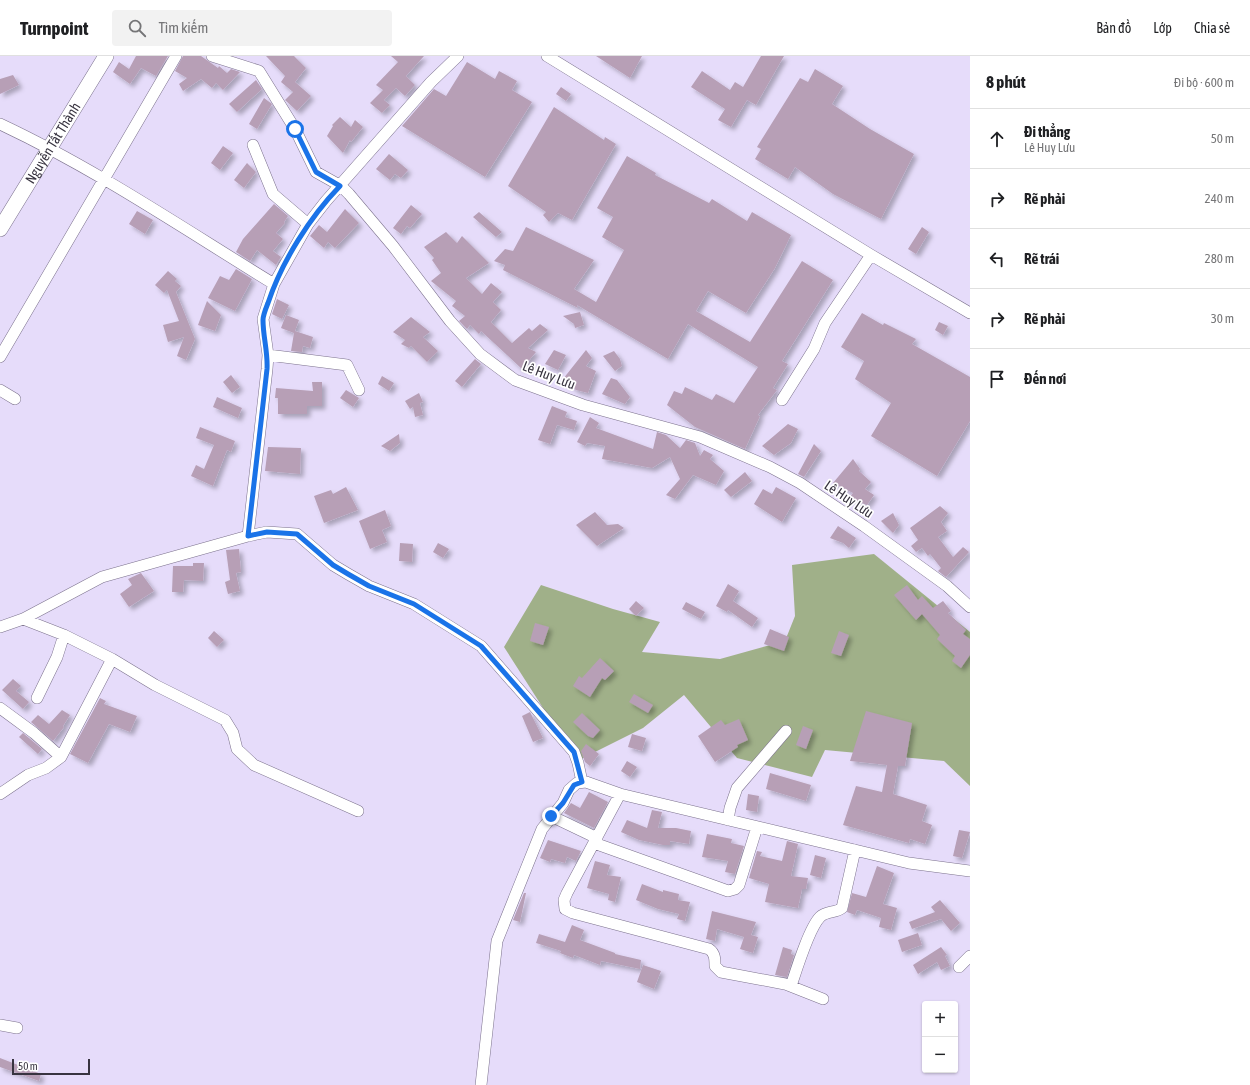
<!DOCTYPE html>
<html lang="vi">
<head>
<meta charset="utf-8">
<style>
  :root { --surface:#fff; --page:#f2f2f2; --text:#202124; --muted:#757577; --line:#e0e0e0 }
  body { margin:0; font-family:"Asap Condensed",sans-serif; background:var(--page); color:var(--text) }
  .controls { position:absolute; right:12px; bottom:12px; display:grid; overflow:hidden; border-radius:4px; box-shadow:0 1px 3px #0004 }
  .controls button { width:36px; height:36px; display:grid; place-items:center; padding:0; border:0; border-bottom:1px solid var(--line); background:var(--surface); color:var(--text); font:20px sans-serif }
  .scale { position:absolute; left:12px; bottom:10px; width:78px; box-sizing:border-box; padding-left:4px; border:2px solid #383440; border-top:0; font-size:11px; line-height:14px; white-space:nowrap; color:#383440; -webkit-text-stroke:3px #fff; paint-order:stroke }
  .stop { position:absolute; width:12px; height:12px; margin:-9px; border:3px solid #1a73e8; border-radius:50%; background:#fff }
  .stop.end { background:#1a73e8; border-color:#fff; box-shadow:0 1px 4px #0008 }
  .list { margin:0; padding:0; list-style:none }
  h2 { display:flex; justify-content:space-between; align-items:center; height:52px; margin:0; padding:0 16px; font-size:17px }
  h2 small { font-size:13px; font-weight:400; color:var(--muted) }
  .list li { display:grid; grid-template-columns:26px 1fr auto; gap:12px; align-items:center; box-sizing:border-box; height:60px; padding:0 16px; border-top:1px solid var(--line) }
  .list b { display:block; font-size:15px; white-space:nowrap }
  .list p { margin:0; font-size:13px; white-space:nowrap; color:var(--muted) }
  .list em { font-size:13px; font-style:normal; color:var(--muted) }
  .icon { flex:none; width:22px; height:22px; fill:none; stroke:currentColor; stroke-width:2; stroke-linecap:round; stroke-linejoin:round }
  .map { position:relative; flex:none; width:970px; height:1029px; overflow:hidden }
  header { display:flex; align-items:center; gap:24px; box-sizing:border-box; height:56px; padding:0 20px; background:var(--surface); border-bottom:1px solid var(--line) }
  header strong { font-size:19px }
  nav { display:flex; gap:22px; margin-inline-start:auto; font-size:14px }
  .search { width:280px; height:36px; background:var(--page); display:flex; align-items:center; gap:10px; box-sizing:border-box; padding:0 14px; border-radius:4px; color:var(--muted); font-size:15px }
  main { display:flex }
  aside { flex:1; background:var(--surface) }
  .map>svg:first-child { display:block }
  .forest { fill:#a0b089 }
  .building { fill:#b79fb6; filter:url(#shadow) }
  .lines { fill:none; stroke-linecap:round; stroke-linejoin:round }
  .minor-casing { stroke:#7c728d; stroke-width:12 }
  .secondary-casing { stroke:#7c728d; stroke-width:16 }
  .minor { stroke:#fff; stroke-width:11 }
  .secondary { stroke:#fff; stroke-width:15 }
  .route { stroke:#1a73e8; stroke-width:5 }
  .labels { text-anchor:middle; dominant-baseline:central; stroke-width:3.5; stroke-linejoin:round; paint-order:stroke }
  .street-label { font-size:14px; fill:#383440; stroke:#fff }
</style>
</head>
<body>
<header>
<strong>Turnpoint</strong>
<div class="search"><svg class="icon" aria-label="search" viewBox="0 0 24 24"><circle cx="10" cy="10" r="6"/><path d="M15 15l6 6"/></svg>Tìm kiếm</div>
<nav><a>Bản đồ</a><a>Lớp</a><a>Chia sẻ</a></nav>
</header>
<main>
<div class="map">
<svg width="970" height="1029" viewBox="0 0 970 1029">
  <defs>
    <filter id="shadow"><feDropShadow dx="3.5" dy="3.5" stdDeviation="2" flood-color="#0004"/></filter>
  </defs>
  <rect width="100%" height="100%" fill="#e6dcfa"/>
  <!-- forest -->
  <path class="forest" d="M874 498 970 576V730L944 705 825 694 812 721 737 702 684 639 643 672 577 705 504 591 541 529 613 553 660 566 642 596 720 603 785 585 795 560 792 509Z"/>
  <!-- building -->
  <path class="building" d="M136 0H168L156 20 141 12 130 28 113 16 119 6 129 13Z
    M183 0H201L218 12 219 10 227 17 231 13 240 16 223 34 216 27 212 32 201 23 183 35 179 28 187 22 175 15Z
    M266 0H294L306 12 295 26 311 40 297 55 285 44 293 36 281 26 285 20Z
    M391 0H424L406 20 415 29 405 40 396 32 384 44 390 49 382 57 370 47 383 34 376 29 398 6Z
    M596 0H642L630 22Z
    M761 0H784L756 49 747 44 731 71 718 64 725 53 691 31 702 15 730 34 735 26 743 31Z
    M467 6 495 23 499 15 517 25 512 34 532 46 485 121 402 70 434 33 446 40Z
    M815 13 843 30 832 48 870 73 914 98 881 163 833 138 795 111 788 123 755 103 761 93 757 91 800 22 808 26Z
    M13 19 19 29 0 38V23Z
    M256 24 262 33 237 56 229 48Z
    M561 31 571 38 566 45 556 38Z
    M264 42 272 48 257 73 249 68Z
    M554 51 604 84 605 81 616 88 572 164 558 157 549 166 543 159 546 156 508 130Z
    M340 61 351 71 355 64 363 71 351 86 350 84 343 97 327 80 333 70 332 69Z
    M223 90 233 97 220 114 211 107Z
    M389 98 408 114 401 122 395 118 390 124 376 113Z
    M627 100 656 117 655 119 709 147 712 143 747 165 752 156 791 179 775 212 746 257 708 235 696 255 750 286 802 205 833 224 782 305 788 308 773 332 777 334 758 359 760 360 745 393 695 371 667 349 674 335 682 338 685 331 712 344 716 338 734 347 758 311 688 268 668 303 577 249 578 252 503 214 505 209 494 205 505 193 513 195 526 171 594 204 574 233 596 246 624 194 602 181 613 161 597 152Z
    M247 107 256 116 244 132 234 124Z
    M274 148 288 160 284 166 285 167 276 177 283 183 273 195 281 201 276 209 257 194 250 205 236 196 243 183Z
    M411 149 422 158 410 172 407 170 401 178 393 172Z
    M345 153 359 167 335 192 328 186 324 192 310 180 319 169 327 176Z
    M137 155 153 164 145 178 129 168Z
    M479 156 502 176 496 181 473 161Z
    M922 171 929 176 916 198 908 193Z
    M446 176 457 187 462 180 489 207 466 222 482 238 491 227 502 236 493 246 501 254 491 266 512 287 529 272 532 275 540 268 548 274 528 292 536 296 522 313 481 275 479 278 470 269 467 273 459 265 465 260 452 250 456 245 431 225 441 217 432 204 434 202 424 191Z
    M236 213 252 223 235 255 208 242 220 220 229 224Z
    M168 215 177 223 175 225 181 230 176 236 195 283 186 304 177 300 184 281 168 286 163 269 179 265 167 234 164 237 155 229Z
    M277 243 289 249 282 263 272 258Z
    M207 245 221 259 215 275 198 269Z
    M580 256 584 269 575 272 574 268 563 260Z
    M862 257 883 269 884 267 916 283 912 288 970 321V365L937 420 871 380 891 347 855 323 864 305 841 291Z
    M286 259 299 264 295 275 313 281 310 292 303 290 302 296 291 295 294 277 281 272Z
    M411 261 430 276 423 281 438 295 427 306 411 290 409 292 401 288 405 284 393 276Z
    M939 266 948 270 943 279 935 274Z
    M554 294 566 299 558 314 545 308Z
    M586 294 592 302 586 310 596 315 588 337 576 334 563 323Z
    M614 295 620 303 622 310 615 315 603 300Z
    M475 303 481 308 462 331 455 325Z
    M231 319 240 331 232 337 223 326Z
    M382 320 394 327 389 335 378 328Z
    M611 322 617 324 630 341 625 348 602 338Z
    M312 326H322V350H307V358H278V342H275L276 332 313 335Z
    M346 334 359 342 353 351 340 342Z
    M419 337 423 346 420 347 423 359 415 361 413 351 410 353 405 345Z
    M217 341 242 352 238 362 213 351Z
    M552 350 567 356 565 361 577 365 574 374 557 369 550 388 538 384Z
    M590 361 599 367 596 372 653 393 657 376 666 379 680 392 686 384 695 387 700 400 704 394 713 399 710 403 724 415 716 429 693 419 675 443 666 439 680 423 670 401 652 412 602 403 605 390 587 387 585 390 577 386Z
    M788 368 798 373 791 387 774 399 762 390Z
    M200 371 235 385 231 396 227 394 213 430 191 420 196 409 204 413 214 389 196 382Z
    M399 378 400 387 390 395 381 390Z
    M814 388 821 395 804 421 798 418Z
    M268 391 301 392 300 418 265 415Z
    M853 403 860 413 859 415 871 426 865 433 874 439 867 449 849 442 853 437 833 427Z
    M745 416 752 425 731 441 724 434Z
    M346 431 358 454 324 467 314 440 331 434 333 438Z
    M776 431 796 442 782 466 754 448 763 433 772 438Z
    M940 450 948 457 941 466 947 475 938 481 953 501 963 491 969 496 946 521 938 515 941 512 930 498 928 500 922 492 916 496 911 490 918 484 910 472Z
    M385 454 391 470 382 474 387 486 370 493 359 465Z
    M595 456 607 469 618 468 624 472 597 490 576 469Z
    M893 457 899 469 893 477 881 465Z
    M838 470 856 482 849 492 843 487 830 482Z
    M400 487 413 488 412 506 399 505Z
    M438 487 449 493 443 502 433 496Z
    M239 493 241 516 236 517 240 535 228 538 225 526 230 524 226 494Z
    M193 507H204L203 525 184 524 183 536H172L173 510H193Z
    M141 517 154 535 129 551 120 538 132 529 128 523Z
    M728 528 739 535 733 545 758 562 752 571 728 554 727 556 716 550Z
    M907 529 918 544 922 540 933 552 943 545 951 555 948 557 966 574 963 578 970 583V599L961 612 952 605 955 600 937 583 940 579 922 558 916 564 894 539Z
    M636 545 644 552 636 560 629 553Z
    M686 546 705 556 701 563 682 553Z
    M535 567 549 571 543 589 530 585Z
    M770 573 789 581 784 595 764 588Z
    M214 575 224 584 217 591 208 582Z
    M839 575 849 579 841 600 831 597Z
    M600 602 614 615 605 624 602 622 590 641 573 630 579 620 582 622Z
    M13 623 21 630 16 635 29 646 23 653 2 634Z
    M634 638 653 649 648 657 629 646Z
    M100 642 106 645 104 648 137 660 130 676 109 668 88 707 70 698Z
    M62 654 70 659 63 670 64 671 53 685 31 666 38 659 49 668Z
    M866 655 912 667 905 710H898L893 738 927 749 922 765 932 769 925 788 910 783 909 787 843 769 856 730 882 736 887 709 850 705Z
    M530 656 543 682 533 686 522 660Z
    M582 657 600 674 593 682 588 680 573 666Z
    M739 663 748 684 737 689 738 691 715 706 698 680 721 664 725 669Z
    M803 670 813 674 806 693 796 689Z
    M23 677 42 693 38 698 19 681Z
    M632 678 646 682 642 695 628 691Z
    M586 688 599 698 590 710 585 706 581 695Z
    M627 705 637 711 630 721 621 715Z
    M770 717 811 729 806 745 766 733Z
    M589 736 608 746 594 772 564 757 571 747 580 752Z
    M748 738 759 740 757 756 746 754Z
    M652 754 662 756 658 772H676L691 775 689 788 670 785V789H663L639 784 621 776 627 764 647 772Z
    M959 774 970 776 962 802 953 800Z
    M707 778 732 783 731 787 744 790 735 818 725 816 728 805 702 801Z
    M548 784 581 795 576 805 567 801 565 807 551 803 550 806 540 802Z
    M787 785 798 788 791 820 808 822 806 833H802L798 852 765 846 769 828 749 822 757 795 762 796 760 800 782 805Z
    M815 799 826 802 821 822 810 819Z
    M595 805 610 809 607 819 621 821 615 846 608 844 609 838 587 832Z
    M877 810 894 817 883 848 897 852 891 874 879 871 881 862 857 854 855 859 847 856 852 837 866 841Z
    M642 828 663 836V834L679 838 678 844 690 846 685 865 677 863 679 858 658 853 636 844Z
    M524 837H526L520 866 513 864Z
    M940 844 960 867 951 875 941 863 912 873 909 866 935 856 931 851Z
    M712 855 756 866 751 879 758 881 753 897 740 893 744 881 717 873 715 885 706 883Z
    M572 869 584 874 580 884 615 897V898L641 904 640 913 601 905 600 909 574 899 573 902 560 897 561 895 536 887 539 878 565 886Z
    M918 877 922 889 902 896 898 884Z
    M783 891 792 894 791 898 794 899 787 921 775 919Z
    M941 891 947 899 945 900 950 910 941 914 937 906 918 918 913 909Z
    M643 909 661 915 654 933 637 926Z
    M0 1002 41 1018 39 1025 0 1011Z"/>
  <g class="lines">
    <defs>
      <path id="minor" d="M212 0 259 15 295 73 316 116 341 130 349 138 393 190 450 265 480 298 515 324 583 349 700 381 770 411 800 427 864 470 947 530 970 551
        M547 0 871 199 970 257
        M0 68C96 113 184 173 274 228
        M308 168 326 145 431 26 458 0
        M268 299 347 309 359 334
        M0 301 176 0
        M0 334 15 343
        M782 344 814 293 825 267 871 199
        M248 480 267 476 297 478 333 509 348 518 369 530 414 548 481 590 574 696 578 707 582 726
        M23 563 64 579 112 603 155 629 225 664 233 677 237 693 254 709 358 755
        M0 571 23 563 102 521 248 480 267 313 268 299 263 263 274 228 308 168 273 138 253 89
        M37 642 57 601 64 579
        M0 652 34 677 61 701
        M0 738 28 719 46 712 61 701 112 603
        M620 738 567 837 564 844 565 853 573 857 709 893C715 897 715 903 715 910L721 916 785 928 823 943
        M551 760 597 782
        M728 764 730 752 737 732 786 675
        M594 787 728 835 735 833 739 829 757 771
        M959 911 970 900
        M791 930C796 915 809 872 820 861 826 855 836 857 842 852L855 794
        M0 969 17 972
        M481 1029 497 885 542 773 563 747 569 734 577 727 586 726 620 738 909 807 970 815"/>
      <g id="secondary">
        <path id="s1" d="M0 173 106 0"/>
      </g>
    </defs>
    <!-- minor casing -->
    <use href="#minor" class="minor-casing"/>
    <!-- secondary casing -->
    <use href="#secondary" class="secondary-casing"/>
    <!-- minor -->
    <use href="#minor" class="minor"/>
    <!-- secondary -->
    <use href="#secondary" class="secondary"/>
  </g>
  <g class="lines">
    <!-- route -->
    <path class="route" d="M295 73 316 116 340 130C310 161 282 205 268 247 266 252 263 259 263 264 263 281 268 296 267 313L248 480 267 476 297 478 333 509 348 518 369 530 414 548 481 590 574 696 582 726 574 729 563 747 551 760"/>
  </g>
  <g class="labels">
    <!-- street labels -->
    <g class="street-label">
      <text stroke="none"><textPath href="#s1" startOffset="101">Nguyễn Tất Thành</textPath></text>
      <text transform="translate(549 319) rotate(21)">Lê Huy Lưu</text>
      <text transform="translate(849 443) rotate(34)">Lê Huy Lưu</text>
    </g>
  </g>
</svg>
<div class="controls">
<button>+</button>
<button>−</button>
</div>
<div class="scale">50 m</div>
<div class="stop" style="left:295px;top:73px"></div>
<div class="stop end" style="left:551px;top:760px"></div>
</div>
<aside>
<h2>8 phút<small>Đi bộ · 600 m</small></h2>
<ul class="list">
<li><svg class="icon" aria-label="ahead" viewBox="0 0 24 24"><path d="M12 20V5M6 11l6-6 6 6"/></svg><div><b>Đi thẳng</b><p>Lê Huy Lưu</p></div><em>50 m</em></li>
<li><svg class="icon" aria-label="right" viewBox="0 0 24 24"><path d="M7 20v-9h11M14 6l5 5-5 5"/></svg><div><b>Rẽ phải</b></div><em>240 m</em></li>
<li><svg class="icon" aria-label="left" viewBox="0 0 24 24"><path d="M17 20v-9H6M10 6l-5 5 5 5"/></svg><div><b>Rẽ trái</b></div><em>280 m</em></li>
<li><svg class="icon" aria-label="right" viewBox="0 0 24 24"><path d="M7 20v-9h11M14 6l5 5-5 5"/></svg><div><b>Rẽ phải</b></div><em>30 m</em></li>
<li><svg class="icon" aria-label="arrive" viewBox="0 0 24 24"><path d="M6 21V4h12l-3 4 3 4H6"/></svg><div><b>Đến nơi</b></div></li>
</ul>
</aside>
</main>
</body>
</html>
